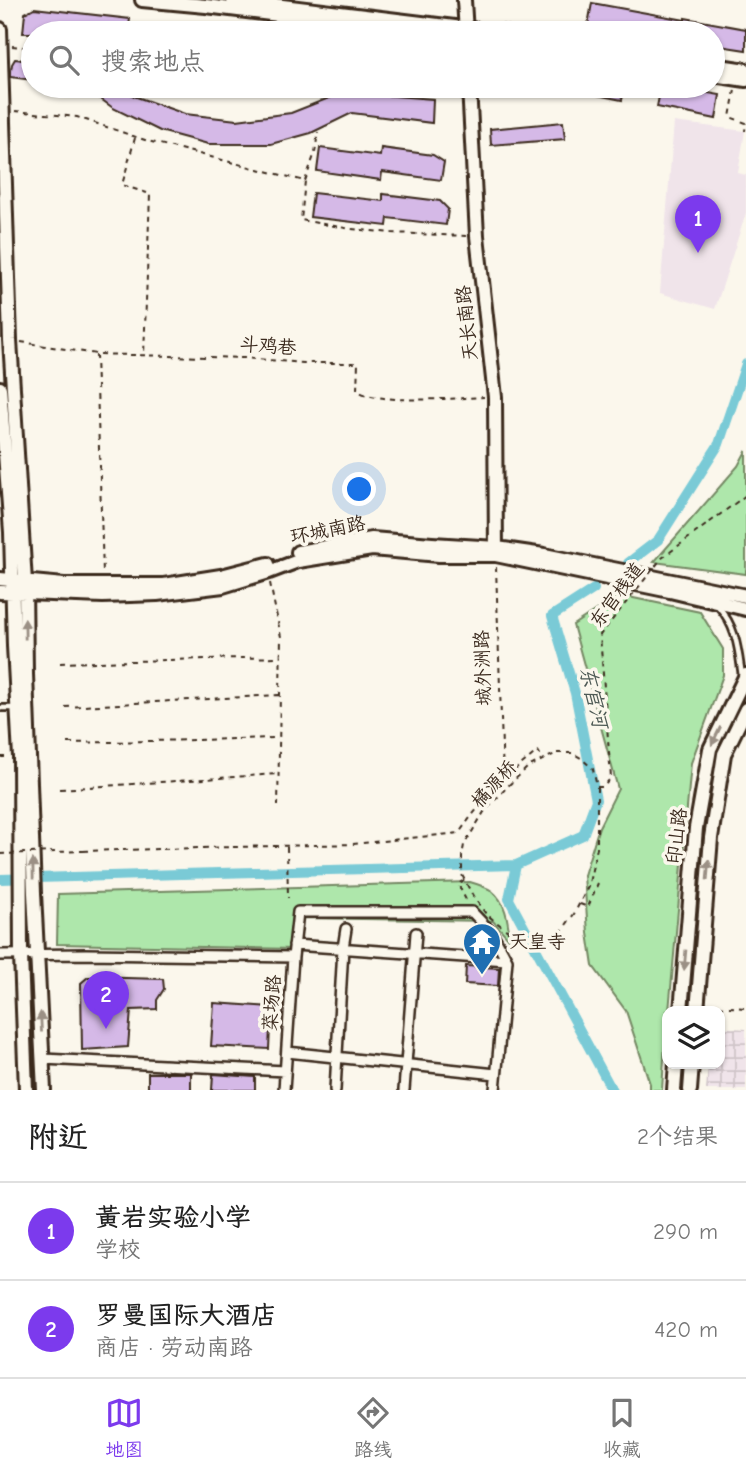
<!DOCTYPE html>
<html lang="zh">
<head>
<meta charset="utf-8">
<style>
  :root { --surface:#fff; --page:#f6f6f6; --text:#222; --muted:#767676; --line:#e0e0e0; --accent:#7c3aed }
  body { margin:0; font-family:"Comic Neue","LXGW WenKai TC",sans-serif; background:var(--page); color:var(--text) }
  .controls { position:absolute; right:21px; bottom:21px; display:grid; overflow:hidden; border-radius:14px; box-shadow:0 2px 5px #0004 }
  .controls button { width:63px; height:63px; display:grid; place-items:center; padding:0; border:0; border-bottom:2px solid var(--line); background:var(--surface); color:var(--text); font:35px sans-serif }
  .you { position:absolute; left:360px; top:490px; width:24px; height:24px; margin:-18px; border:5px solid #fff; border-radius:50%; background:#1a73e8; box-shadow:0 0 0 10px #1a73e833 }
  .badge { display:grid; place-items:center; width:46px; height:46px; border-radius:50%; background:var(--accent); color:#fff; font-size:23px; font-weight:700 }
  .pin { position:absolute; translate:-50% -58px; filter:drop-shadow(0 2px 4px #0008) }
  .pin::after { content:''; position:absolute; top:37px; width:24px; height:21px; background:inherit; clip-path:polygon(0 0,100% 0,50% 100%) }
  .list { margin:0; padding:0; list-style:none }
  h2 { display:flex; justify-content:space-between; align-items:center; height:91px; margin:0; padding:0 28px; font-size:30px }
  h2 small { font-size:23px; font-weight:400; color:var(--muted) }
  .list li { display:grid; grid-template-columns:46px 1fr auto; gap:21px; align-items:center; box-sizing:border-box; height:98px; padding:0 28px; border-top:2px solid var(--line) }
  .list b { display:block; font-size:26px; white-space:nowrap }
  .list p { margin:0; font-size:23px; white-space:nowrap; color:var(--muted) }
  .list em { font-size:23px; font-style:normal; color:var(--muted) }
  .icon { flex:none; width:38px; height:38px; fill:none; stroke:currentColor; stroke-width:2; stroke-linecap:round; stroke-linejoin:round }
  .map { position:relative; flex:none; width:746px; height:1090px; overflow:hidden }
  .search { position:absolute; background:var(--surface); box-shadow:0 2px 5px #0004; left:21px; right:21px; top:21px; height:77px; display:flex; align-items:center; gap:18px; box-sizing:border-box; padding:0 24px; border-radius:38px; color:var(--muted); font-size:26px }
  .sheet { height:287px; background:var(--surface) }
  nav { display:flex; justify-content:space-around; align-items:center; box-sizing:border-box; height:98px; border-top:2px solid var(--line); background:var(--surface); font-size:19px; color:var(--muted) }
  nav a { display:grid; justify-items:center; gap:4px }
  nav .on { color:var(--accent) }
  .map>svg:first-child { display:block }
  .built { fill:#f0e4ea }
  .industrial { fill:url(#industrial-grid) }
  .park { fill:#aee7ab; stroke:#748864; stroke-width:2 }
  .lines { fill:none; stroke-linecap:round; stroke-linejoin:round }
  .canal { stroke:#7acad6; stroke-width:10 }
  .building { fill:#d5b9e7; stroke:#3b2a1e; stroke-width:2 }
  .lane-casing { stroke:#3b2a1e; stroke-width:10 }
  .street-casing { stroke:#3b2a1e; stroke-width:14 }
  .secondary-casing { stroke:#3b2a1e; stroke-width:18 }
  .path { stroke:#3b2a1e; stroke-width:2; stroke-dasharray:5 5; stroke-linecap:butt }
  .lane { stroke:#fbf7ec; stroke-width:4.5 }
  .street { stroke:#fbf7ec; stroke-width:9 }
  .secondary { stroke:#fbf7ec; stroke-width:12 }
  .path-bridge { stroke:#3b2a1e; stroke-width:2; stroke-dasharray:5 5; stroke-linecap:butt }
  .oneway { fill:#9b9085 }
  .labels { text-anchor:middle; dominant-baseline:central; stroke-width:7; stroke-linejoin:round; paint-order:stroke }
  .street-label { font-size:19px; fill:#3b2a1e; stroke:#fbf7ec }
  .poi-label { font-size:19px; fill:#3b2a1e; stroke:#fbf7ec; text-anchor:start }
  .water-label { font-size:21px; font-style:italic; fill:#4e5a55; stroke:#fbf7ec }
</style>
</head>
<body>
<div class="map">
<svg width="746" height="1090" viewBox="0 0 746 1090">
  <defs>
    <pattern id="industrial-grid" width="8" height="8" patternUnits="userSpaceOnUse" patternTransform="scale(1.75)"><rect width="8" height="8" fill="#f0e4ea"/><path d="M0 4h8M4 0v8" fill="none" stroke="#cfc4c8"/></pattern>
  </defs>
  <rect width="100%" height="100%" fill="#fbf7ec"/>
  <filter id="ink" filterUnits="userSpaceOnUse"><feTurbulence type="fractalNoise" baseFrequency=".0143" numOctaves="2"/><feDisplacementMap in="SourceGraphic" scale="14" xChannelSelector="R" yChannelSelector="G"/><feConvolveMatrix kernelMatrix="1 2 1 2 8 2 1 2 1" color-interpolation-filters="sRGB"/></filter>
  <g filter="url(#ink)">
    <!-- built -->
    <path class="built" d="M674 122 745 131 738 173 746 175V213L715 309 660 293Z"/>
    <!-- industrial -->
    <path class="industrial" d="M720 1027 746 1029V1090H706L708 1064H720Z"/>
    <!-- park -->
    <path class="park" d="M746 451V574L654 562 738 466Z
      M619 595 700 612 723 649V675L691 763 669 1011H667L662 1090H650V1084L626 1011 593 966 588 933 584 875 599 827 618 789 573 625Z
      M470 882C477 884 486 887 492 891 507 903 508 923 510 940L493 921 297 918 294 949 57 944 58 894Z"/>
    <g class="lines">
      <!-- canal -->
      <path class="canal" d="M628 563 658 540 719 444 746 364
        M516 865 509 899 612 1090
        M0 879 516 865 583 835 596 800 575 693 552 616 594 589"/>
    </g>
    <!-- building -->
    <path class="building" d="M592 3 685 20V18L746 29V50L713 45V33H633L588 25Z
      M34 8 130 19 128 33H23L25 13Z
      M157 24 192 28V33H156Z
      M15 59 33 61V80L10 77 12 64Z
      M83 86H120L134 96 185 114 237 120 291 113 344 92 433 99 432 123 352 113 311 133 271 144H208L160 131 113 108Z
      M495 86H552V95H495Z
      M567 86H625L622 100 567 89Z
      M661 86H669L720 95 716 119 657 107Z
      M563 122 565 139 491 145 490 129Z
      M320 148 380 156 381 148 433 155 444 162 441 180 382 172 381 180 317 171Z
      M313 193 383 201V194L440 201 448 209 446 225 388 218 387 226 310 217Z
      M466 966 499 968 498 986 465 984Z
      M88 977 163 979 164 989 157 1000V1009L131 1010 128 1047 82 1050 81 983Z
      M214 1003 271 1007 269 1049 211 1046Z
      M148 1073H191V1090H148Z
      M213 1074 255 1077V1090H212Z"/>
    <g class="lines">
      <defs>
        <path id="lane" d="M718 606C737 628 738 649 742 676
          M0 708H17"/>
        <path id="street" d="M294 945 507 960
          M0 955 86 954 293 957
          M287 1052 496 1074
          M43 1059 285 1071
          M284 1090 293 957 298 912H472L493 934 507 960
          M335 1090 343 948 346 929
          M404 1090 416 933
          M495 1090 507 960"/>
        <path id="secondary" d="M142 0 206 6 421 33
          M233 0 504 33
          M464 0 466 33
          M0 29 10 340 25 582 26 674 34 893 44 1090
          M713 65 746 70
          M713 75 746 80
          M469 86 477 236 495 397 496 555
          M0 388 11 532 14 646 20 757 21 956 26 1090
          M298 552 372 539 432 544 497 548 544 555 746 596
          M0 579 64 585H164L221 576 268 564
          M0 592 103 596 157 594 223 586 269 572 298 561 372 549 439 555H496L670 591 746 609
          M681 1011 696 828 710 749 746 675
          M697 1011 711 838 724 754 746 709
          M674 1090 676 1064
          M690 1090 692 1064"/>
      </defs>
      <!-- lane casing -->
      <use href="#lane" class="lane-casing"/>
      <!-- street casing -->
      <use href="#street" class="street-casing"/>
      <!-- secondary casing -->
      <use href="#secondary" class="secondary-casing"/>
      <!-- path -->
      <path class="path" d="M12 46 33 48
        M362 86 459 93
        M735 90 730 117 746 123 745 131
        M321 99 323 86
        M15 111 77 117 148 141 305 181 301 220 351 229 392 233 467 236
        M135 138 122 185 150 194 144 355
        M305 181 315 153 318 132
        M21 342 96 354 244 358 304 363H358L357 390C373 405 459 398 484 397
        M96 355 103 573
        M496 567 503 778
        M270 583 281 637 278 806
        M60 663 279 657
        M65 707 279 695
        M68 743 278 738
        M557 753H572L581 758 593 769 597 787V848L588 887 574 914 561 932 537 942 517 938 486 914 473 896 462 875V856L464 845 484 812 508 786 528 767Z
        M0 757H9
        M60 789 277 774
        M287 847 288 898
        M83 851 353 844 459 833C483 799 505 777 538 751L543 759
        M464 880 458 884 468 904
        M580 904 588 907 598 883
        M709 1006 746 1008"/>
      <!-- lane -->
      <use href="#lane" class="lane"/>
      <!-- street -->
      <use href="#street" class="street"/>
      <!-- secondary -->
      <use href="#secondary" class="secondary"/>
      <!-- path-bridge -->
      <path class="path-bridge" d="M597 787H603L611 778 600 635 662 558 746 495
        M0 854 83 851"/>
    </g>
    <!-- one-way arrows -->
    <defs><path id="oneway-solid" d="M-6-.8H1V-3.2L6.5 0L1 3.2V.8H-6Z" transform="scale(1.75)"/></defs>
    <g class="oneway">
      <use href="#oneway-solid" transform="translate(25 629) rotate(-91)"/>
      <use href="#oneway-solid" transform="translate(716 736) rotate(116)"/>
      <use href="#oneway-solid" transform="translate(33 869) rotate(-91)"/>
      <use href="#oneway-solid" transform="translate(708 870) rotate(-85)"/>
      <use href="#oneway-solid" transform="translate(685 960) rotate(95)"/>
      <use href="#oneway-solid" transform="translate(41 1022) rotate(-93)"/>
    </g>
  </g>
  <!-- icons -->
  <defs>
    <symbol id="temple-pin" viewBox="-11 -11 22 30"><path d="M0 17L-7.5 6A9.5 9.5 0 1 1 7.5 6Z" fill="#1f6fb2" stroke="#fbf7ec"/><path d="M0-6L5-2H3V0L6.5 2.5H4V6H1.5V3h-3V6H-4V2.5H-6.5L-3 0V-2H-5Z" fill="#fff"/></symbol>
  </defs>
  <g fill-rule="evenodd">
    <use href="#temple-pin" x="460" y="920" width="44" height="60"/>
  </g>
  <g class="labels">
    <!-- street labels -->
    <g class="street-label">
      <text transform="translate(467 323) rotate(-96)">天长南路</text>
      <text transform="translate(268 346) rotate(4)">斗鸡巷</text>
      <text transform="translate(328 530) rotate(-11)">环城南路</text>
      <text transform="translate(617 595) rotate(-53)">东官栈道</text>
      <text transform="translate(483 668) rotate(-92)">城外洲路</text>
      <text transform="translate(494 784) rotate(-47)">橘源桥</text>
      <text transform="translate(677 836) rotate(-83)">印山路</text>
      <text transform="translate(272 1003) rotate(-86)">菜场路</text>
    </g>
    <!-- poi labels -->
    <g class="poi-label">
      <text x="509" y="942">天皇寺</text>
    </g>
    <!-- water labels -->
    <g class="water-label">
      <text transform="translate(594 697) rotate(77)">东官河</text>
    </g>
  </g>
</svg>
<div class="controls">
<button><svg class="icon" aria-label="layers" viewBox="0 0 24 24"><path d="M12 4l9 5-9 5-9-5zM3 14l9 5 9-5"/></svg></button>
</div>
<div class="you"></div>
<div class="pin badge" style="left:698px;top:253px">1</div>
<div class="pin badge" style="left:106px;top:1029px">2</div>
<div class="search"><svg class="icon" aria-label="search" viewBox="0 0 24 24"><circle cx="10" cy="10" r="6"/><path d="M15 15l6 6"/></svg>搜索地点</div>
</div>
<section class="sheet">
<h2>附近<small>2个结果</small></h2>
<ul class="list">
<li><span class="badge">1</span><div><b>黄岩实验小学</b><p>学校</p></div><em>290 m</em></li>
<li><span class="badge">2</span><div><b>罗曼国际大酒店</b><p>商店 · 劳动南路</p></div><em>420 m</em></li>
</ul>
</section>
<nav>
<a class="on"><svg class="icon" aria-label="map" viewBox="0 0 24 24"><path d="M3 6l6-2 6 2 6-2v14l-6 2-6-2-6 2zM9 4v14M15 6v14"/></svg>地图</a>
<a><svg class="icon" aria-label="directions" viewBox="0 0 24 24"><path d="M12 3l9 9-9 9-9-9zM9 14v-3h6M13 9l2 2-2 2"/></svg>路线</a>
<a><svg class="icon" aria-label="saved" viewBox="0 0 24 24"><path d="M7 4h10v16l-5-4-5 4z"/></svg>收藏</a>
</nav>
</body>
</html>
